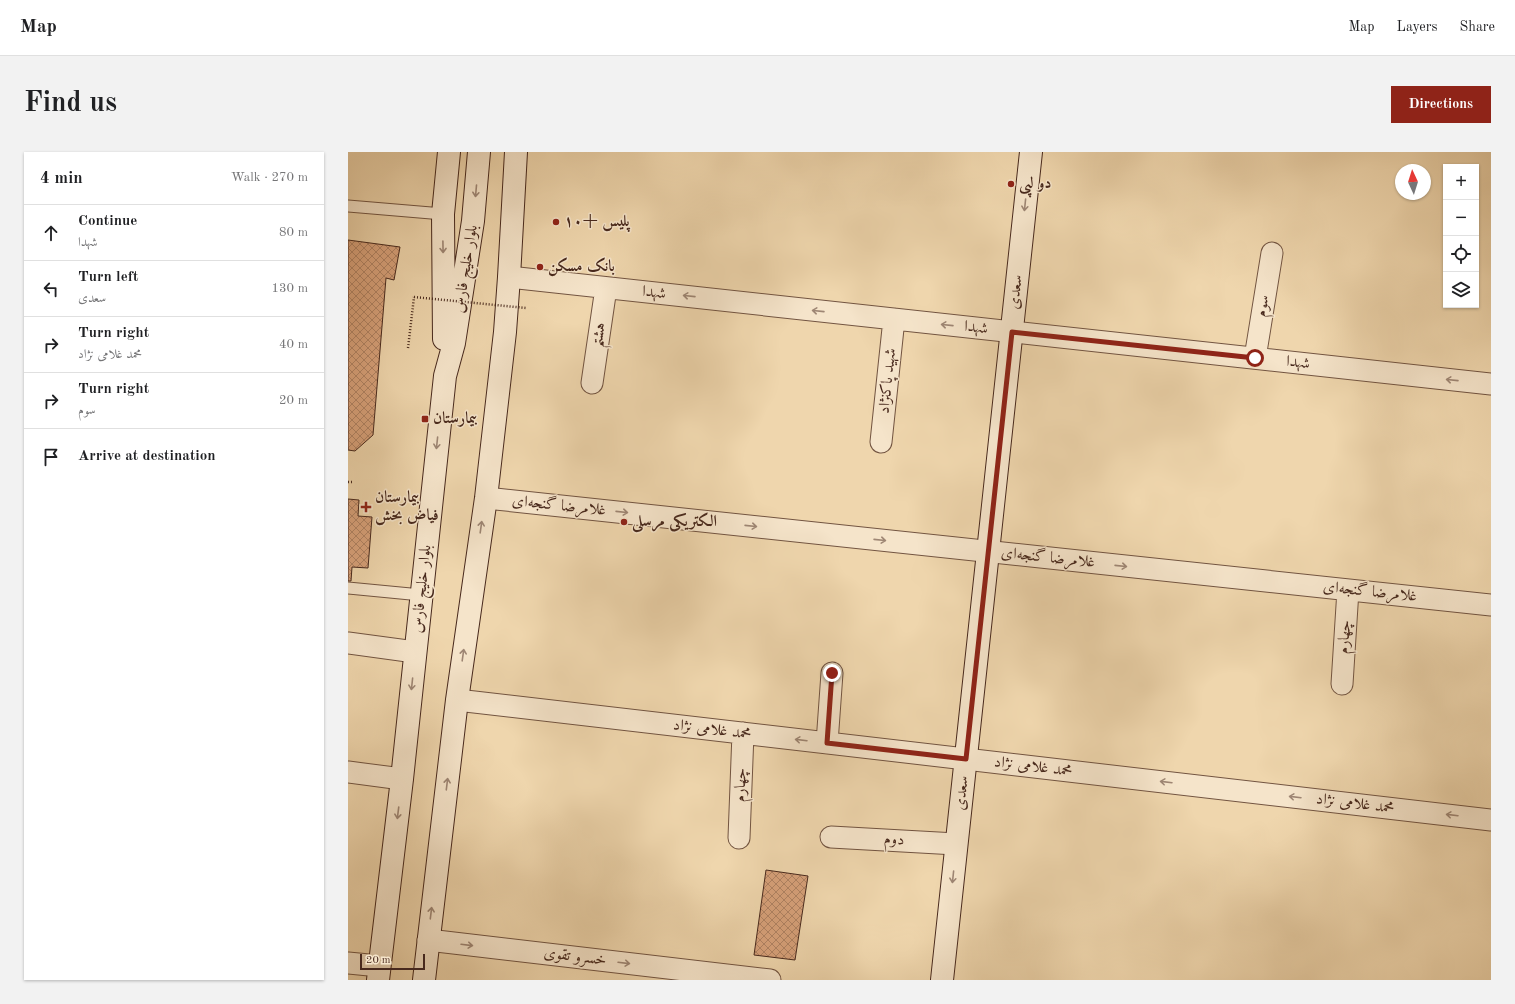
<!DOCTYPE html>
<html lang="en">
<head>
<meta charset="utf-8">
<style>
  :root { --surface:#fff; --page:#f2f2f2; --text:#202124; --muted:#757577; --line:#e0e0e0; --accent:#8f2418 }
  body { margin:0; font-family:"Old Standard TT",Amiri,serif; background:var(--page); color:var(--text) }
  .controls { position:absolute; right:12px; top:12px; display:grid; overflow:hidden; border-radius:0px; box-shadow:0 1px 3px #0004 }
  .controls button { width:36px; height:36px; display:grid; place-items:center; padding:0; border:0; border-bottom:1px solid var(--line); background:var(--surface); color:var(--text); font:20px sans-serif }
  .compass { position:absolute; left:1047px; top:12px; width:36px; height:36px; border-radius:50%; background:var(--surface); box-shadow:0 1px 3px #0004; rotate:356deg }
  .scale { position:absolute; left:12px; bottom:10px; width:65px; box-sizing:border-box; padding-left:4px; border:2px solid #48291d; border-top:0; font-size:11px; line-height:14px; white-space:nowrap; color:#48291d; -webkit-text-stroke:3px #f5e4ca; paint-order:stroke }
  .stop { position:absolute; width:12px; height:12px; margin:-9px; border:3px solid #8f2418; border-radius:50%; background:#fff }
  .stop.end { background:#8f2418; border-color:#fff; box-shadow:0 1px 4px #0008 }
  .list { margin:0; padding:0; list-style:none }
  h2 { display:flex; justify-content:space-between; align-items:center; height:52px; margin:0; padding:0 16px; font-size:17px }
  h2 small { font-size:13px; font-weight:400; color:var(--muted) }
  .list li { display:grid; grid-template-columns:26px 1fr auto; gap:12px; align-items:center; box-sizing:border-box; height:56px; padding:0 16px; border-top:1px solid var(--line) }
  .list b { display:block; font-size:15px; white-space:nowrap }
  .list p { margin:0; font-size:13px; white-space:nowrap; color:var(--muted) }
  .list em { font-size:13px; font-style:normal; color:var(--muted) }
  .icon { flex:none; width:22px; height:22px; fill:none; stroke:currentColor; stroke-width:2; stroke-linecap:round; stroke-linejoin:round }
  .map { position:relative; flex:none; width:1143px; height:828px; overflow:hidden; border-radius:0px }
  header { display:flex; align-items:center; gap:24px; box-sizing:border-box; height:56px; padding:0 20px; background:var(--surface); border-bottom:1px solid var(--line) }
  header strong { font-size:19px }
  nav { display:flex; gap:22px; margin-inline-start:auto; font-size:14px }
  .intro { display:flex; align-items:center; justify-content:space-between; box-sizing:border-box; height:96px; padding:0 24px }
  h1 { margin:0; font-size:28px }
  .button { padding:10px 18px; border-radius:0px; background:var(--accent); color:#fff; font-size:14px; font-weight:700 }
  main { display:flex; gap:24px; padding:0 24px }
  aside { flex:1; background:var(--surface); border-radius:0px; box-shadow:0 1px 3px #0004 }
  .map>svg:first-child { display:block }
  .building { fill:url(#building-cross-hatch); stroke:#48291d }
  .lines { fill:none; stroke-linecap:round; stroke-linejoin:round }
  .lane-casing { stroke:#725441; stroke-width:13 }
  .street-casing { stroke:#725441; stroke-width:23 }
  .secondary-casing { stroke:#48291d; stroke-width:24 }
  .path { stroke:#48291d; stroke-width:2.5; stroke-dasharray:1 2; stroke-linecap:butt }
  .lane { stroke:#f5e4ca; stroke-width:11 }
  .street { stroke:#f5e4ca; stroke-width:21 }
  .secondary { stroke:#f5e4ca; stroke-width:22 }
  .path-bridge { stroke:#48291d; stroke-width:2.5; stroke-dasharray:1 2; stroke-linecap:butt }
  .oneway { stroke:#9e8674 }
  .route { stroke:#8f2418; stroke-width:5 }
  .poi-dot { fill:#8f2418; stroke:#f5e4ca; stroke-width:1.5 }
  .labels { text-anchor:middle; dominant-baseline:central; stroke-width:3; stroke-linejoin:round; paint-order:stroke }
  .poi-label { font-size:16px; font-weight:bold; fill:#48291d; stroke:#f5e4ca; text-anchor:start }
  .street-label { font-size:16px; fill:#48291d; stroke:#f5e4ca }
</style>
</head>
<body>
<header>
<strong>Map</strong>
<nav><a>Map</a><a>Layers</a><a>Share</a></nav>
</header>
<div class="intro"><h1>Find us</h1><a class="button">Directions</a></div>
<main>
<aside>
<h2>4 min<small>Walk · 270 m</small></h2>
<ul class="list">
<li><svg class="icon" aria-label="ahead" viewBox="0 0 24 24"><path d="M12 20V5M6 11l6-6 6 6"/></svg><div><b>Continue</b><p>شهدا</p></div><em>80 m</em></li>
<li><svg class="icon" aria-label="left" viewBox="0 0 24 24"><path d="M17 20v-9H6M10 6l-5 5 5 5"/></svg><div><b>Turn left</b><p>سعدی</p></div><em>130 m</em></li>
<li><svg class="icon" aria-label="right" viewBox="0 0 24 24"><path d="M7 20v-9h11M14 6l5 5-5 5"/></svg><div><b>Turn right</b><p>محمد غلامی نژاد</p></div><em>40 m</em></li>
<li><svg class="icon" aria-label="right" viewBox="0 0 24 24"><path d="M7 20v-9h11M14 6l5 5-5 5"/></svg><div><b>Turn right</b><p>سوم</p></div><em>20 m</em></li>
<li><svg class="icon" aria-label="arrive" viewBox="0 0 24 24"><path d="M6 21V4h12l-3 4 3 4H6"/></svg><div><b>Arrive at destination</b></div></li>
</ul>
</aside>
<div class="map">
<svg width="1143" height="828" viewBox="0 0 1143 828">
  <defs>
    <pattern id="building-cross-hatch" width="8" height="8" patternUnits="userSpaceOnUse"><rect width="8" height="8" fill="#d7a17a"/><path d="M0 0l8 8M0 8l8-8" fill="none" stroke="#b08363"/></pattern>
  </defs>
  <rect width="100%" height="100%" fill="#efd6ad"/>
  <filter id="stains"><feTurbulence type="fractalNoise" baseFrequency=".005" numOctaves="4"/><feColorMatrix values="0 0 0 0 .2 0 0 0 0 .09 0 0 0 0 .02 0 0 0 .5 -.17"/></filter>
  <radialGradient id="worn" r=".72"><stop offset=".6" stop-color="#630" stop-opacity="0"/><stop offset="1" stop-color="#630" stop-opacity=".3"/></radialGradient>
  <!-- building -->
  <path class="building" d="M0 88 52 95 46 128 38 126 25 283 7 299 0 298Z
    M0 347 11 348 10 364 24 365 20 416 4 415 3 429H0Z
    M418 718 460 724 447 808 406 803Z"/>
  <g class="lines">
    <defs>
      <path id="lane" d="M0 54 95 62
        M0 436 73 443"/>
      <path id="street" d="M161 125 1143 232
        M907 206 924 101
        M244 231 258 136
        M533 290 546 167
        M138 346 1143 453
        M0 491 67 500
        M994 532 1000 438
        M109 548 1143 668
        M479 591 484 521
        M0 620 54 627
        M483 685 608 692
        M391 686 395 581
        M80 788 422 828
        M0 811 31 814"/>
      <path id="secondary" d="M96 187 95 62 101 0
        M30 828 54 627 97 224 106 191 125 69 131 0
        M76 828 109 548 138 346 157 180 161 125 168 0
        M594 828 683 0"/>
    </defs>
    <!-- lane casing -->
    <use href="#lane" class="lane-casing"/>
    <!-- street casing -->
    <use href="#street" class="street-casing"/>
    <!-- secondary casing -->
    <use href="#secondary" class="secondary-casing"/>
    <!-- path -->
    <path class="path" d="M60 196 66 145
      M0 330H4"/>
    <!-- lane -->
    <use href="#lane" class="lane"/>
    <!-- street -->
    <use href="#street" class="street"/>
    <!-- secondary -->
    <use href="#secondary" class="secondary"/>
    <!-- path-bridge -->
    <path class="path-bridge" d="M66 145 178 156"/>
  </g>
  <!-- one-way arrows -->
  <defs><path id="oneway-shaft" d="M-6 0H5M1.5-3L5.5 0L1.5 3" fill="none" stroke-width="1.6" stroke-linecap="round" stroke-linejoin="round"/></defs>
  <g class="oneway">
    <use href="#oneway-shaft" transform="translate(128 39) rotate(95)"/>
    <use href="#oneway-shaft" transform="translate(677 53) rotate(96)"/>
    <use href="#oneway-shaft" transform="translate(95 95) rotate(89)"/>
    <use href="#oneway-shaft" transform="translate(341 144) rotate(-174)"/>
    <use href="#oneway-shaft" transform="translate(470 159) rotate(-174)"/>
    <use href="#oneway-shaft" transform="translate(599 173) rotate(-174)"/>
    <use href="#oneway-shaft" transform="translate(1104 228) rotate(-174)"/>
    <use href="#oneway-shaft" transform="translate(89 291) rotate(96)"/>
    <use href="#oneway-shaft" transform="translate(274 360) rotate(6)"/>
    <use href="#oneway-shaft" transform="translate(403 374) rotate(6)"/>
    <use href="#oneway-shaft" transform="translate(133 375) rotate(-82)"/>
    <use href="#oneway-shaft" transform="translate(532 388) rotate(6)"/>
    <use href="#oneway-shaft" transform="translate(773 414) rotate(6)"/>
    <use href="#oneway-shaft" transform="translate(115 503) rotate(-82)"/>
    <use href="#oneway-shaft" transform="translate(64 532) rotate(96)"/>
    <use href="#oneway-shaft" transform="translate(453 588) rotate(-173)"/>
    <use href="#oneway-shaft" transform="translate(818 630) rotate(-173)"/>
    <use href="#oneway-shaft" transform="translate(99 632) rotate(-83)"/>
    <use href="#oneway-shaft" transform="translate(947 645) rotate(-173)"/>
    <use href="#oneway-shaft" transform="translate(50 661) rotate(97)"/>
    <use href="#oneway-shaft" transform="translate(1104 663) rotate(-173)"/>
    <use href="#oneway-shaft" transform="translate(605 725) rotate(96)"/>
    <use href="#oneway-shaft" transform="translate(83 761) rotate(-83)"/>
    <use href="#oneway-shaft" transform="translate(119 793) rotate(7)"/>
    <use href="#oneway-shaft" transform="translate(276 811) rotate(7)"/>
  </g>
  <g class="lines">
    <!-- route -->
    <path class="route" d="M484 521 479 591 618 607 664 180 907 206"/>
  </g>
  <!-- markers -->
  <g class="poi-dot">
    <circle cx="663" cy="32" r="4"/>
    <circle cx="208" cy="70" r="4"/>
    <circle cx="192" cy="115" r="4"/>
    <rect x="73" y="263" width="8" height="8" rx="2"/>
    <path d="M16 349h4v4h4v4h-4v4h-4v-4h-4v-4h4z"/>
    <circle cx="276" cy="370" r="4"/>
  </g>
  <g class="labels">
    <!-- poi labels -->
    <g class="poi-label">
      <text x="671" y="32">دو لپی</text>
      <text x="216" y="70">پلیس +۱۰</text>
      <text x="200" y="115">بانک مسکن</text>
      <text x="85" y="267">بیمارستان</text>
      <text x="27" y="346">بیمارستان<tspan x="27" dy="18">فیاض بخش</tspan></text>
      <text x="284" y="370">الکتریکی مرسلی</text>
    </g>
    <!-- street labels -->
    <g class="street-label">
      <text transform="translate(118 117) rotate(-81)">بلوار خلیج فارس</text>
      <text transform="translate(668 140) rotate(-84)">سعدی</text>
      <text transform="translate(306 141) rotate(6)">شهدا</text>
      <text transform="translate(915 154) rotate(-81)">سوم</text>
      <text transform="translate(628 176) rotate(6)">شهدا</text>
      <text transform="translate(251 183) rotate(-82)">هشتم</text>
      <text transform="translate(950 211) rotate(6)">شهدا</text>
      <text transform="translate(540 229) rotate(-84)">شهید پاکنژاد</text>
      <text transform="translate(211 354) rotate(6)">غلامرضا گنجه‌ای</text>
      <text transform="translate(700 406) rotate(6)">غلامرضا گنجه‌ای</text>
      <text transform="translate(74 437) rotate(-84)">بلوار خلیج فارس</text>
      <text transform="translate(1022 440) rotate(6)">غلامرضا گنجه‌ای</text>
      <text transform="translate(997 485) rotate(-86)">چهارم</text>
      <text transform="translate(364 578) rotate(7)">محمد غلامی نژاد</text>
      <text transform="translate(685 615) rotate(7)">محمد غلامی نژاد</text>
      <text transform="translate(393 633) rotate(-88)">چهارم</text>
      <text transform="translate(614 641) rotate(-84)">سعدی</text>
      <text transform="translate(1007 652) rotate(7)">محمد غلامی نژاد</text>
      <text transform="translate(546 688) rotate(3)">دوم</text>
      <text transform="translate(227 805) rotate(7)">خسرو تقوی</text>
    </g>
  </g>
  <rect width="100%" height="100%" filter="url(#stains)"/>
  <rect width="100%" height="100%" fill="url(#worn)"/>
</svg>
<div class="controls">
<button>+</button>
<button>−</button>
<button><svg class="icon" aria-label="locate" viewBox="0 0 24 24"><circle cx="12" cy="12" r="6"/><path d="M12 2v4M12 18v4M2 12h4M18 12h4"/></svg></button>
<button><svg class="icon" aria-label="layers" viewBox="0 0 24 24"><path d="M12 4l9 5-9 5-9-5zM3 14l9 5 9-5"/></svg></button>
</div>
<svg class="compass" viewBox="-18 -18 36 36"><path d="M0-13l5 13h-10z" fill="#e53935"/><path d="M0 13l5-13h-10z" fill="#757577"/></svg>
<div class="scale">20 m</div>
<div class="stop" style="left:907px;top:206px"></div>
<div class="stop end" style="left:484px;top:521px"></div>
</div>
</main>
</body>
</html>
